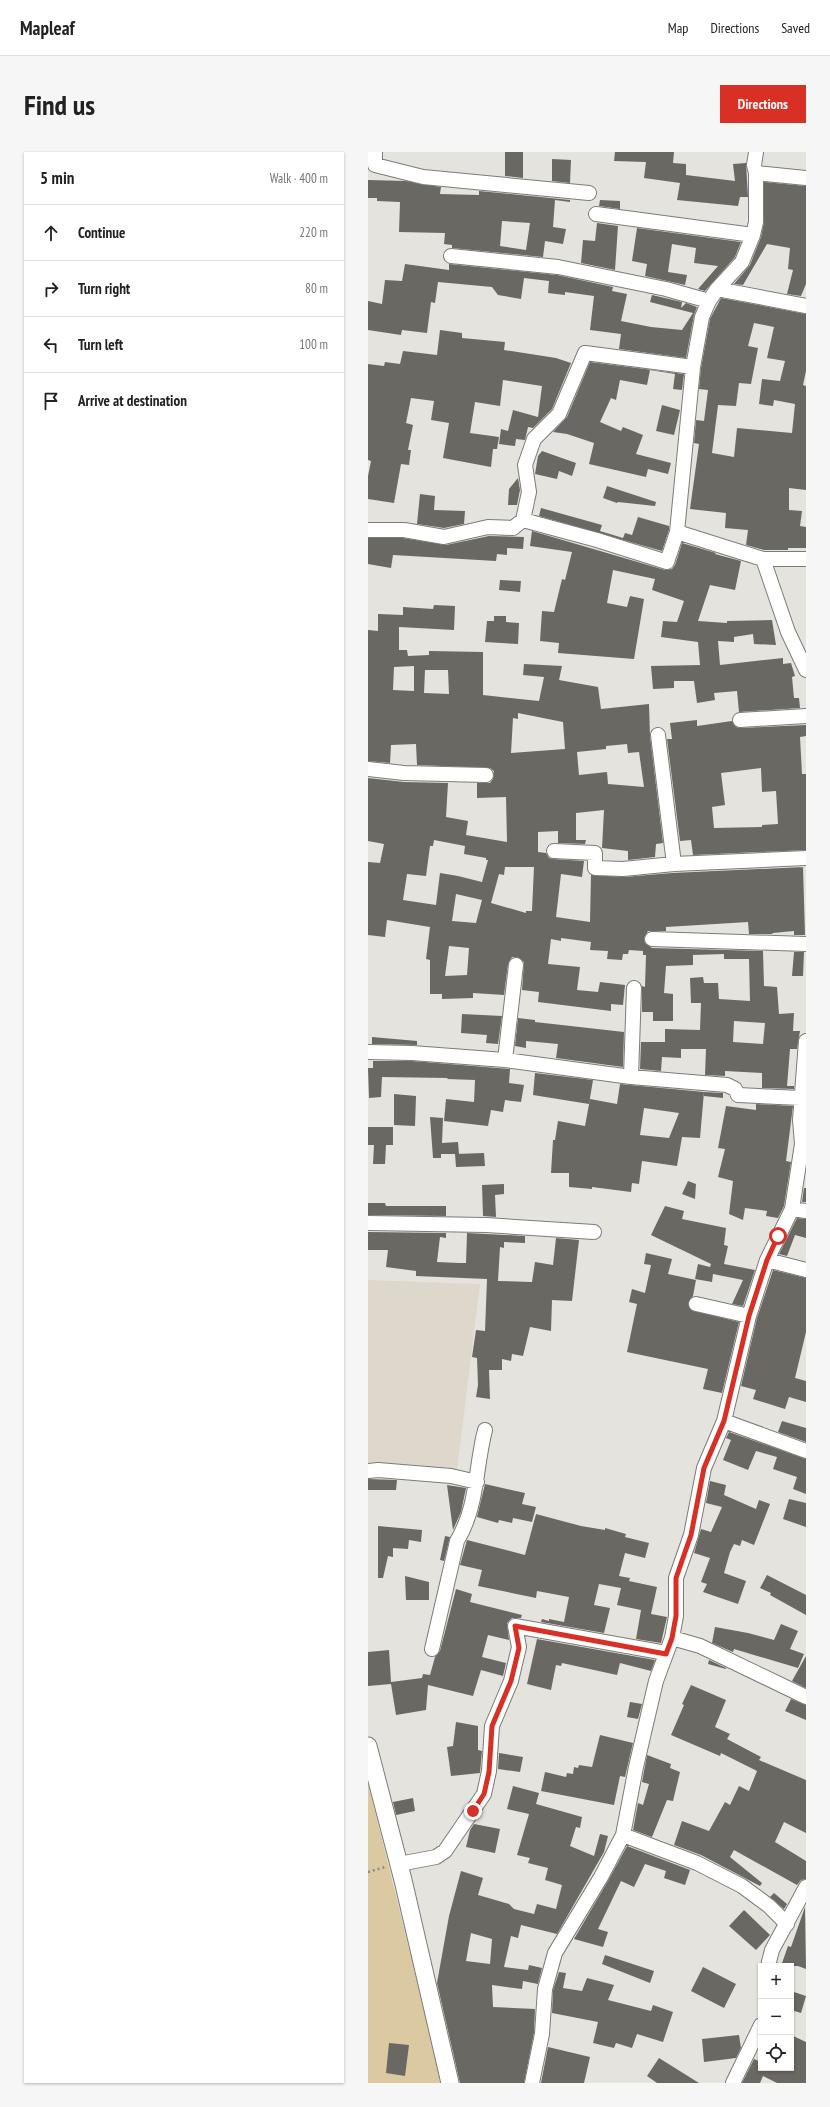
<!DOCTYPE html>
<html lang="en">
<head>
<meta charset="utf-8">
<style>
  :root { --surface:#fff; --page:#f6f6f6; --text:#222; --muted:#767676; --line:#e0e0e0; --accent:#d93025 }
  body { margin:0; font-family:"PT Sans Narrow",sans-serif; background:var(--page); color:var(--text) }
  .controls { position:absolute; right:12px; bottom:12px; display:grid; overflow:hidden; border-radius:0px; box-shadow:0 1px 3px #0004 }
  .controls button { width:36px; height:36px; display:grid; place-items:center; padding:0; border:0; border-bottom:1px solid var(--line); background:var(--surface); color:var(--text); font:20px sans-serif }
  .stop { position:absolute; width:12px; height:12px; margin:-9px; border:3px solid #d93025; border-radius:50%; background:#fff }
  .stop.end { background:#d93025; border-color:#fff; box-shadow:0 1px 4px #0008 }
  .list { margin:0; padding:0; list-style:none }
  h2 { display:flex; justify-content:space-between; align-items:center; height:52px; margin:0; padding:0 16px; font-size:17px }
  h2 small { font-size:13px; font-weight:400; color:var(--muted) }
  .list li { display:grid; grid-template-columns:26px 1fr auto; gap:12px; align-items:center; box-sizing:border-box; height:56px; padding:0 16px; border-top:1px solid var(--line) }
  .list b { display:block; font-size:15px; white-space:nowrap }
  .list em { font-size:13px; font-style:normal; color:var(--muted) }
  .icon { flex:none; width:22px; height:22px; fill:none; stroke:currentColor; stroke-width:2; stroke-linecap:round; stroke-linejoin:round }
  .map { position:relative; flex:none; width:438px; height:1931px; overflow:hidden; border-radius:0px }
  header { display:flex; align-items:center; gap:24px; box-sizing:border-box; height:56px; padding:0 20px; background:var(--surface); border-bottom:1px solid var(--line) }
  header strong { font-size:19px }
  nav { display:flex; gap:22px; margin-inline-start:auto; font-size:14px }
  .intro { display:flex; align-items:center; justify-content:space-between; box-sizing:border-box; height:96px; padding:0 24px }
  h1 { margin:0; font-size:28px }
  .button { padding:10px 18px; border-radius:0px; background:var(--accent); color:#fff; font-size:14px; font-weight:700 }
  main { display:flex; gap:24px; padding:0 24px }
  aside { flex:1; background:var(--surface); border-radius:0px; box-shadow:0 1px 3px #0004 }
  .map>svg:first-child { display:block }
  .built { fill:#ded8cc }
  .green { fill:#dbc9a1 }
  .building { fill:#6a6863; fill-rule:evenodd }
  .lines { fill:none; stroke-linecap:round; stroke-linejoin:round }
  .minor-casing { stroke:#7d7b76; stroke-width:16 }
  .tertiary-casing { stroke:#7d7b76; stroke-width:19 }
  .path { stroke:#8b8a86; stroke-width:2.5; stroke-dasharray:2 3; stroke-linecap:butt }
  .minor { stroke:#fff; stroke-width:14 }
  .tertiary { stroke:#fff; stroke-width:17 }
  .route { stroke:#d93025; stroke-width:5 }
</style>
</head>
<body>
<header>
<strong>Mapleaf</strong>
<nav><a>Map</a><a>Directions</a><a>Saved</a></nav>
</header>
<div class="intro"><h1>Find us</h1><a class="button">Directions</a></div>
<main>
<aside>
<h2>5 min<small>Walk · 400 m</small></h2>
<ul class="list">
<li><svg class="icon" aria-label="ahead" viewBox="0 0 24 24"><path d="M12 20V5M6 11l6-6 6 6"/></svg><div><b>Continue</b></div><em>220 m</em></li>
<li><svg class="icon" aria-label="right" viewBox="0 0 24 24"><path d="M7 20v-9h11M14 6l5 5-5 5"/></svg><div><b>Turn right</b></div><em>80 m</em></li>
<li><svg class="icon" aria-label="left" viewBox="0 0 24 24"><path d="M17 20v-9H6M10 6l-5 5 5 5"/></svg><div><b>Turn left</b></div><em>100 m</em></li>
<li><svg class="icon" aria-label="arrive" viewBox="0 0 24 24"><path d="M6 21V4h12l-3 4 3 4H6"/></svg><div><b>Arrive at destination</b></div></li>
</ul>
</aside>
<div class="map">
<svg width="438" height="1931" viewBox="0 0 438 1931">
  <rect width="100%" height="100%" fill="#e5e3de"/>
  <!-- built -->
  <path class="built" d="M0 1128 112 1132 89 1318 13 1311 0 1313Z"/>
  <!-- green -->
  <path class="green" d="M0 1630 74 1931H0Z"/>
  <!-- building -->
  <path class="building" d="M137 0H155V26L137 24Z
    M247 0H306L305 11 318 12V23L367 29 365 12 378 11 380 45H372L370 54 309 48 312 31 276 26 278 10 246 9Z
    M184 7 203 8 202 31 184 29Z
    M0 28 38 29 73 35 72 42 111 43V39L202 48V50L187 48 185 75 198 77 195 92 177 89 175 105 84 96V93L76 92 77 81 31 80 32 50 9 49V46H0ZM134 69 162 71 158 98 132 94Z
    M396 30 438 34V132L433 144 419 142 425 118 420 117 422 96 399 92 375 133 366 132 382 113 393 85 396 70Z
    M232 48 252 49V57L231 54Z
    M229 71 250 74 247 118 213 111 215 88 227 89Z
    M269 76 373 90 367 105 337 139 330 137 350 114 326 111 328 96 304 92 300 120 319 123 317 133 277 124 279 112 264 109Z
    M37 112 81 118V112L189 123 245 135 244 139 259 142 253 169 283 175 314 178 325 161 282 150 284 143 314 150 313 156 318 151 329 155 326 163 318 206 251 197 253 182 222 178 226 144 197 140V143L180 141 181 129 156 126 153 147 130 143 124 135 70 130 67 151 63 150 59 181 34 178 33 183 0 178V149L14 152 17 128 34 129Z
    M353 146 438 162V219L435 233 438 234V338L421 336V358L434 359 432 374 438 375V396H420V398H396L378 393 380 378 357 376 358 361 322 357 331 292 326 291 328 268 336 269 340 238 331 237 333 216 342 167ZM386 171 406 175 399 206 417 209 412 229 394 227 391 252 405 254 406 248 427 252 424 281 369 276 366 305 344 301 350 253 368 254 371 231 383 232 390 196 380 194Z
    M72 178 94 181V186L137 190 136 198 188 206 203 211 184 257 165 276 160 275 157 288 148 287 147 294 131 292 133 277 140 279 145 258 170 265 174 234 135 228 132 254 107 250 102 281 131 285 129 297H125L123 315 75 306 81 271 63 268 66 249 43 246 38 271 45 273 40 298H43L41 313 33 312 26 351 0 347V324L3 309 0 308V212L16 214 17 210 32 212 35 199 69 203Z
    M222 210 316 222 314 238 305 237 307 222 282 218 279 233 252 228 248 248 243 246 232 270 253 279 255 275 275 283 268 302 303 311 300 322 280 317 278 325 221 312 226 291 199 282 185 280 199 265Z
    M294 253 312 258 306 283 288 279Z
    M174 299 208 311 204 324 191 319 189 327 167 322 170 304Z
    M150 326 152 338 149 353H140L141 337Z
    M239 334 288 350 287 354 250 350 249 351 235 346Z
    M52 342 67 344 66 358 97 359 96 372 76 376 49 372Z
    M173 356 234 373 232 379 255 386 257 381 264 383 270 365 301 374V378L294 399 171 364Z
    M164 379 297 418 304 417 307 413 314 391 348 401 347 402 373 409 367 438 342 433 330 469 359 471V469L404 468 408 493 386 492 385 482 366 485V490L350 489 352 513 415 506V512L423 511 427 524 424 525 426 546H431L432 556 371 560 369 539 346 541 347 548 329 551 326 529H306V536L285 537 283 514 332 513 330 490 293 485 295 469 309 470 316 449 284 438 287 427 245 418 239 451 259 455 262 444 276 447 266 507 190 501 191 491 172 489 174 459 186 460 194 427 197 428 204 400 162 394Z
    M121 384 156 385 155 397 139 396V403L129 402 128 409 25 403 23 416 0 412V386H35L78 393Z
    M132 428 153 429 152 440 131 438Z
    M66 453 87 454 86 478 31 475V498H39L40 504 61 503V499L115 500V543L171 549 176 525 155 523 156 512 194 514 191 528 230 535 233 557 281 552 282 584 295 691 288 692 287 705 260 708V699L234 696 236 658 208 661V688H218L217 692 190 691V679L170 680V700L178 701 181 706 185 707 216 709 214 725 193 722 188 765 222 770 223 723 256 725 304 721 436 715H435L437 783H426V779L405 781 404 782H381L380 770 298 775V779H280L276 786 277 791 284 796 395 799 396 834 409 835 411 862 426 861 425 879H432L429 897H422L419 934H426V937L394 936V921L357 919V924L337 923 338 897H313V906L294 905 293 919 272 917 273 890H297V877L332 878 333 851H323L322 826 335 825 336 831H350L351 847 382 849 381 807H356V802L325 803V813L298 814 296 841 305 842V869H285V860H274V834L277 835 278 803H275V799L261 798 260 802H255L254 808 239 807 240 799 222 798 223 790 193 786V789L183 787 180 812 212 815 209 838 230 840 232 830 257 833 255 853 243 852V859L170 850 171 840 154 838 156 810 149 805H144L140 812 136 843 105 841V846L74 847V842H62V808L58 807 62 775 19 768 17 785 0 783V710L12 711 16 692 0 689V626L36 630 80 631 78 665 100 669 98 683 139 690 138 645 109 646V631H122L125 627 126 619 122 616 49 613 48 592 23 593 22 611 0 609V478L10 479V462L35 463V455L65 457ZM46 514V539L25 538 26 515ZM57 518H80L81 542 56 541ZM150 561 195 570 197 597 143 601 145 566 150 567ZM259 592 260 601 271 600 276 635 240 632 239 620 211 623 209 600 238 597V594ZM66 688 97 694 96 702 118 706V708H120L114 730 90 724 72 721 68 753 35 748 39 722 58 724 62 694H65ZM137 715H166L164 759H158V761L123 751 131 722 136 723ZM88 742 114 748 108 771 84 769ZM81 794 101 796 99 823 77 824ZM366 869 397 871 395 892 365 890Z
    M126 464H138V470L151 471 150 492 117 490 119 469H126Z
    M329 568V574L364 569 368 575 373 576 438 573V584L432 585 434 622H438V698L325 703 323 688 312 689 299 587H304L302 571ZM393 616 394 640 408 639 410 672 394 673V675L346 676 344 655 357 653 353 621Z
    M426 800H436L435 824H424Z
    M94 862 134 864 130 892 118 891 119 883 93 881Z
    M150 866 167 868V870L256 880 255 915 188 906 190 892 158 889V896L147 894Z
    M4 885 49 889V893L4 892Z
    M5 909H44L142 917 141 931 156 933 153 950 137 948 135 960 123 958 120 974 76 969 78 947 106 950 107 928 79 927 80 926 14 925 13 945 1 946 0 916H5Z
    M167 921 225 928 221 952 165 943Z
    M252 932 336 940 332 986 314 985 309 1014 274 1009 271 1032 264 1031 263 1040 224 1035V1037L201 1035V1021H183L185 988H187L190 969 217 974 222 947 249 952ZM276 956 311 961 301 986 272 983Z
    M336 940 355 941V946L336 944Z
    M26 942 48 944 47 974 26 973Z
    M388 952 425 954 418 1009 423 1010 416 1054 410 1066 398 1064 399 1059 377 1056 375 1068 361 1062 365 1029 350 1025 357 997 350 996 358 954 388 958Z
    M62 965 75 966 74 991 90 990 91 1002H73V1006H65Z
    M0 975H25V993H18L17 1012H5L6 993H0Z
    M116 1001 117 1014 88 1015 87 1002Z
    M320 1029 328 1032 327 1047 314 1042Z
    M136 1032V1042L127 1043 128 1065 115 1064 114 1033Z
    M436 1036H438V1050H434Z
    M0 1051H17L18 1054H78V1064L0 1063Z
    M297 1054 316 1059 314 1067 358 1076 356 1093 360 1094 356 1112 387 1118 375 1154 364 1152 375 1128 345 1122 344 1130 327 1127 330 1112 342 1115 343 1112 283 1083Z
    M429 1066 438 1067V1086L427 1083 419 1104 411 1102Z
    M0 1080 78 1081V1086L72 1085 69 1110 91 1111H98L99 1081 157 1084V1091L136 1090V1096L132 1095 130 1129 164 1130 167 1110 185 1113 188 1086 211 1088 204 1149 184 1148 183 1179 162 1175 155 1204 144 1202 143 1209 134 1207V1218H121L122 1247 108 1245 110 1233 109 1206 104 1205 108 1178 117 1179 119 1127 48 1124V1119L18 1115 20 1098H0Z
    M278 1101 304 1107 300 1122 328 1128 325 1144 320 1151 323 1158 371 1170 354 1241 335 1237 340 1217 259 1200 269 1152 261 1150 264 1137 277 1141 283 1113 276 1112Z
    M405 1118 438 1126V1180L427 1226 438 1229V1250L421 1245 417 1257 385 1247 388 1238 373 1234 389 1166Z
    M414 1269 438 1276V1290L410 1280Z
    M361 1280 438 1307V1342L425 1337 429 1325 405 1317 409 1305 388 1299 380 1318 355 1308 363 1288 358 1286Z
    M0 1327 29 1328 28 1338H0Z
    M342 1329 358 1333 356 1343 388 1357 391 1348 402 1352 386 1393 374 1388 372 1394 366 1392 362 1400 356 1421 378 1429 370 1452 335 1440 339 1432 333 1430 342 1406 326 1401 333 1377 343 1380 354 1355 338 1351Z
    M117 1332 157 1341 154 1352 168 1355 164 1370 145 1366 144 1371 131 1368 130 1371 109 1365Z
    M79 1333 98 1336 93 1360 85 1378Z
    M421 1347 438 1351V1375L415 1367Z
    M168 1362 213 1374 237 1378V1376L258 1382 257 1385 281 1391 277 1406 257 1401 251 1424 262 1426 261 1429 289 1435 283 1462 299 1465 293 1491 268 1487 273 1458 249 1453 253 1436 231 1432 226 1453 242 1456 236 1481 173 1470 174 1467 181 1469V1467L196 1470 201 1445 169 1439 168 1446 110 1434 114 1418 92 1413 99 1388 157 1403Z
    M10 1374 54 1378 53 1390 41 1388 40 1397 25 1396V1405L20 1404 15 1426H10Z
    M77 1384 82 1385 76 1409 72 1408Z
    M399 1423 438 1443V1463L402 1443 403 1441 392 1436Z
    M37 1424 61 1430V1448H38Z
    M88 1437 104 1442 102 1450 154 1463 153 1466H144L139 1471 141 1488 120 1483 114 1505 138 1511 135 1524 113 1518 105 1544 60 1533 58 1558 28 1563 23 1532 0 1534V1500L21 1498 23 1530 54 1526 55 1522 62 1523 67 1505 72 1499Z
    M413 1472 430 1479 422 1497 436 1502 430 1516 366 1497 365 1500 344 1491 347 1475 380 1481 406 1488Z
    M169 1487 287 1508 283 1519 252 1511 249 1523 194 1511 193 1514 188 1513 183 1538 159 1532Z
    M438 1504V1536L424 1529Z
    M341 1508 358 1516V1517L340 1512Z
    M323 1533 358 1548 347 1575 362 1582 359 1587 393 1605 391 1608 438 1628V1681L416 1670 407 1690 438 1709V1727L433 1728 429 1733 366 1698 362 1705 394 1731 392 1734 333 1703 306 1693 314 1669 341 1679 357 1650 362 1653 371 1634 381 1639 389 1619 353 1601 352 1604 303 1583 316 1553 314 1552Z
    M423 1547 438 1553V1568L417 1559Z
    M262 1550 274 1552 270 1567 259 1565Z
    M88 1570 110 1574V1598L114 1599 112 1621 83 1624 79 1595 85 1594Z
    M232 1583 265 1591 257 1625 252 1624 246 1653 173 1639 177 1620 198 1625 199 1621 205 1622 206 1615 210 1616 211 1613 224 1615Z
    M131 1601 155 1605 152 1620 130 1617Z
    M279 1603 303 1612 302 1616 312 1620 305 1649 299 1648 284 1685 265 1678 270 1651 275 1653 281 1632 274 1630Z
    M145 1634 171 1641 168 1652 214 1665 212 1676 208 1675 202 1694 226 1704 232 1682 240 1684 236 1700 189 1782 153 1773 150 1786 143 1784 136 1815 160 1818 161 1813 174 1816 170 1832 155 1829 154 1837 124 1833 125 1855 167 1857 166 1881 156 1931H92L69 1831 81 1764 93 1719 115 1726 110 1743 141 1752 146 1757 166 1762 169 1752 188 1757 194 1733 177 1728 180 1716 160 1711 162 1706 149 1703 161 1662 139 1657ZM103 1781 124 1787 122 1812 98 1809Z
    M45 1646 47 1659 28 1663 25 1650Z
    M106 1672 132 1677 127 1701 98 1695 102 1678Z
    M259 1694 322 1718 317 1733 296 1726 298 1719 277 1712 266 1735 253 1729 230 1777 240 1780 235 1795 206 1787 240 1729Z
    M406 1741 419 1752 416 1757 402 1745Z
    M437 1755 438 1817 430 1814H413L420 1794 423 1795Z
    M376 1758 402 1783 388 1798 361 1774Z
    M237 1803 286 1819 282 1831 234 1812Z
    M335 1815 368 1832 356 1856 323 1839Z
    M191 1820 198 1821 195 1836 214 1839 219 1826 246 1833 240 1848 283 1859 285 1853 305 1860 295 1890 269 1882 264 1896 248 1891 246 1896 225 1891 230 1870 184 1861 185 1838Z
    M423 1839 438 1844 433 1861 423 1858Z
    M371 1883 373 1896 368 1906 336 1910 334 1887Z
    M423 1883 438 1890V1931H409L395 1924 392 1931H374L386 1907 393 1910V1916H423Z
    M21 1891 41 1893 37 1924 18 1921Z
    M180 1895 222 1905 216 1931H173Z
    M291 1906 331 1931H289L279 1924Z"/>
  <g class="lines">
    <defs>
      <path id="minor" d="M7 0V13L55 25 221 41
        M388 21 438 26
        M228 62 385 83
        M83 104 190 115 298 137 341 149
        M349 137 438 154
        M155 368 229 388 299 410 309 380 325 215 334 165 341 149 349 137 374 110 385 83 388 70V21L386 13 388 0
        M0 378H36L76 385 120 375 145 376 155 368 161 340 157 313 166 287 191 262 217 201 325 215
        M309 380 395 407H438
        M395 407 420 480 438 518
        M372 568 438 564
        M290 583 306 712
        M0 617 36 621 118 623
        M186 699 227 701V716L255 717 306 712 438 706
        M284 787 438 792
        M0 900 44 901 137 908 263 925 359 933 367 937 370 943 433 946
        M137 908 148 813
        M263 925 266 836
        M424 1057 438 1059
        M0 1071 118 1073 226 1080
        M399 1108 438 1118
        M328 1152 381 1164
        M356 1269 438 1299
        M0 1319 10 1318 83 1324 109 1330
        M304 1486 332 1494 438 1545
        M64 1497 89 1389C110 1354 107 1317 117 1278
        M255 1683 329 1711 374 1734 401 1754 419 1772
        M31 1712 68 1705 77 1699 116 1642 121 1619 124 1574 143 1529 151 1495 147 1474 298 1501
        M400 1814 404 1798 438 1735
        M164 1931 174 1882 177 1837 187 1801 233 1725 255 1683 268 1615 288 1529 304 1486 308 1464V1426L323 1383 336 1316 356 1269 381 1164 399 1108 424 1057 434 992 432 968 438 889
        M365 1931 393 1873"/>
      <path id="tertiary" d="M0 1594 35 1728 82 1931"/>
    </defs>
    <!-- minor casing -->
    <use href="#minor" class="minor-casing"/>
    <!-- tertiary casing -->
    <use href="#tertiary" class="tertiary-casing"/>
    <!-- path -->
    <path class="path" d="M0 1720 17 1715"/>
    <!-- minor -->
    <use href="#minor" class="minor"/>
    <!-- tertiary -->
    <use href="#tertiary" class="tertiary"/>
  </g>
  <g class="lines">
    <!-- route -->
    <path class="route" d="M105 1659 116 1642 121 1620 124 1574 143 1529 151 1496 147 1474 298 1502 304 1486 308 1464V1426L323 1383 336 1316 356 1269 381 1164 399 1108 410 1084"/>
  </g>
</svg>
<div class="controls">
<button>+</button>
<button>−</button>
<button><svg class="icon" aria-label="locate" viewBox="0 0 24 24"><circle cx="12" cy="12" r="6"/><path d="M12 2v4M12 18v4M2 12h4M18 12h4"/></svg></button>
</div>
<div class="stop" style="left:410px;top:1084px"></div>
<div class="stop end" style="left:105px;top:1659px"></div>
</div>
</main>
</body>
</html>
